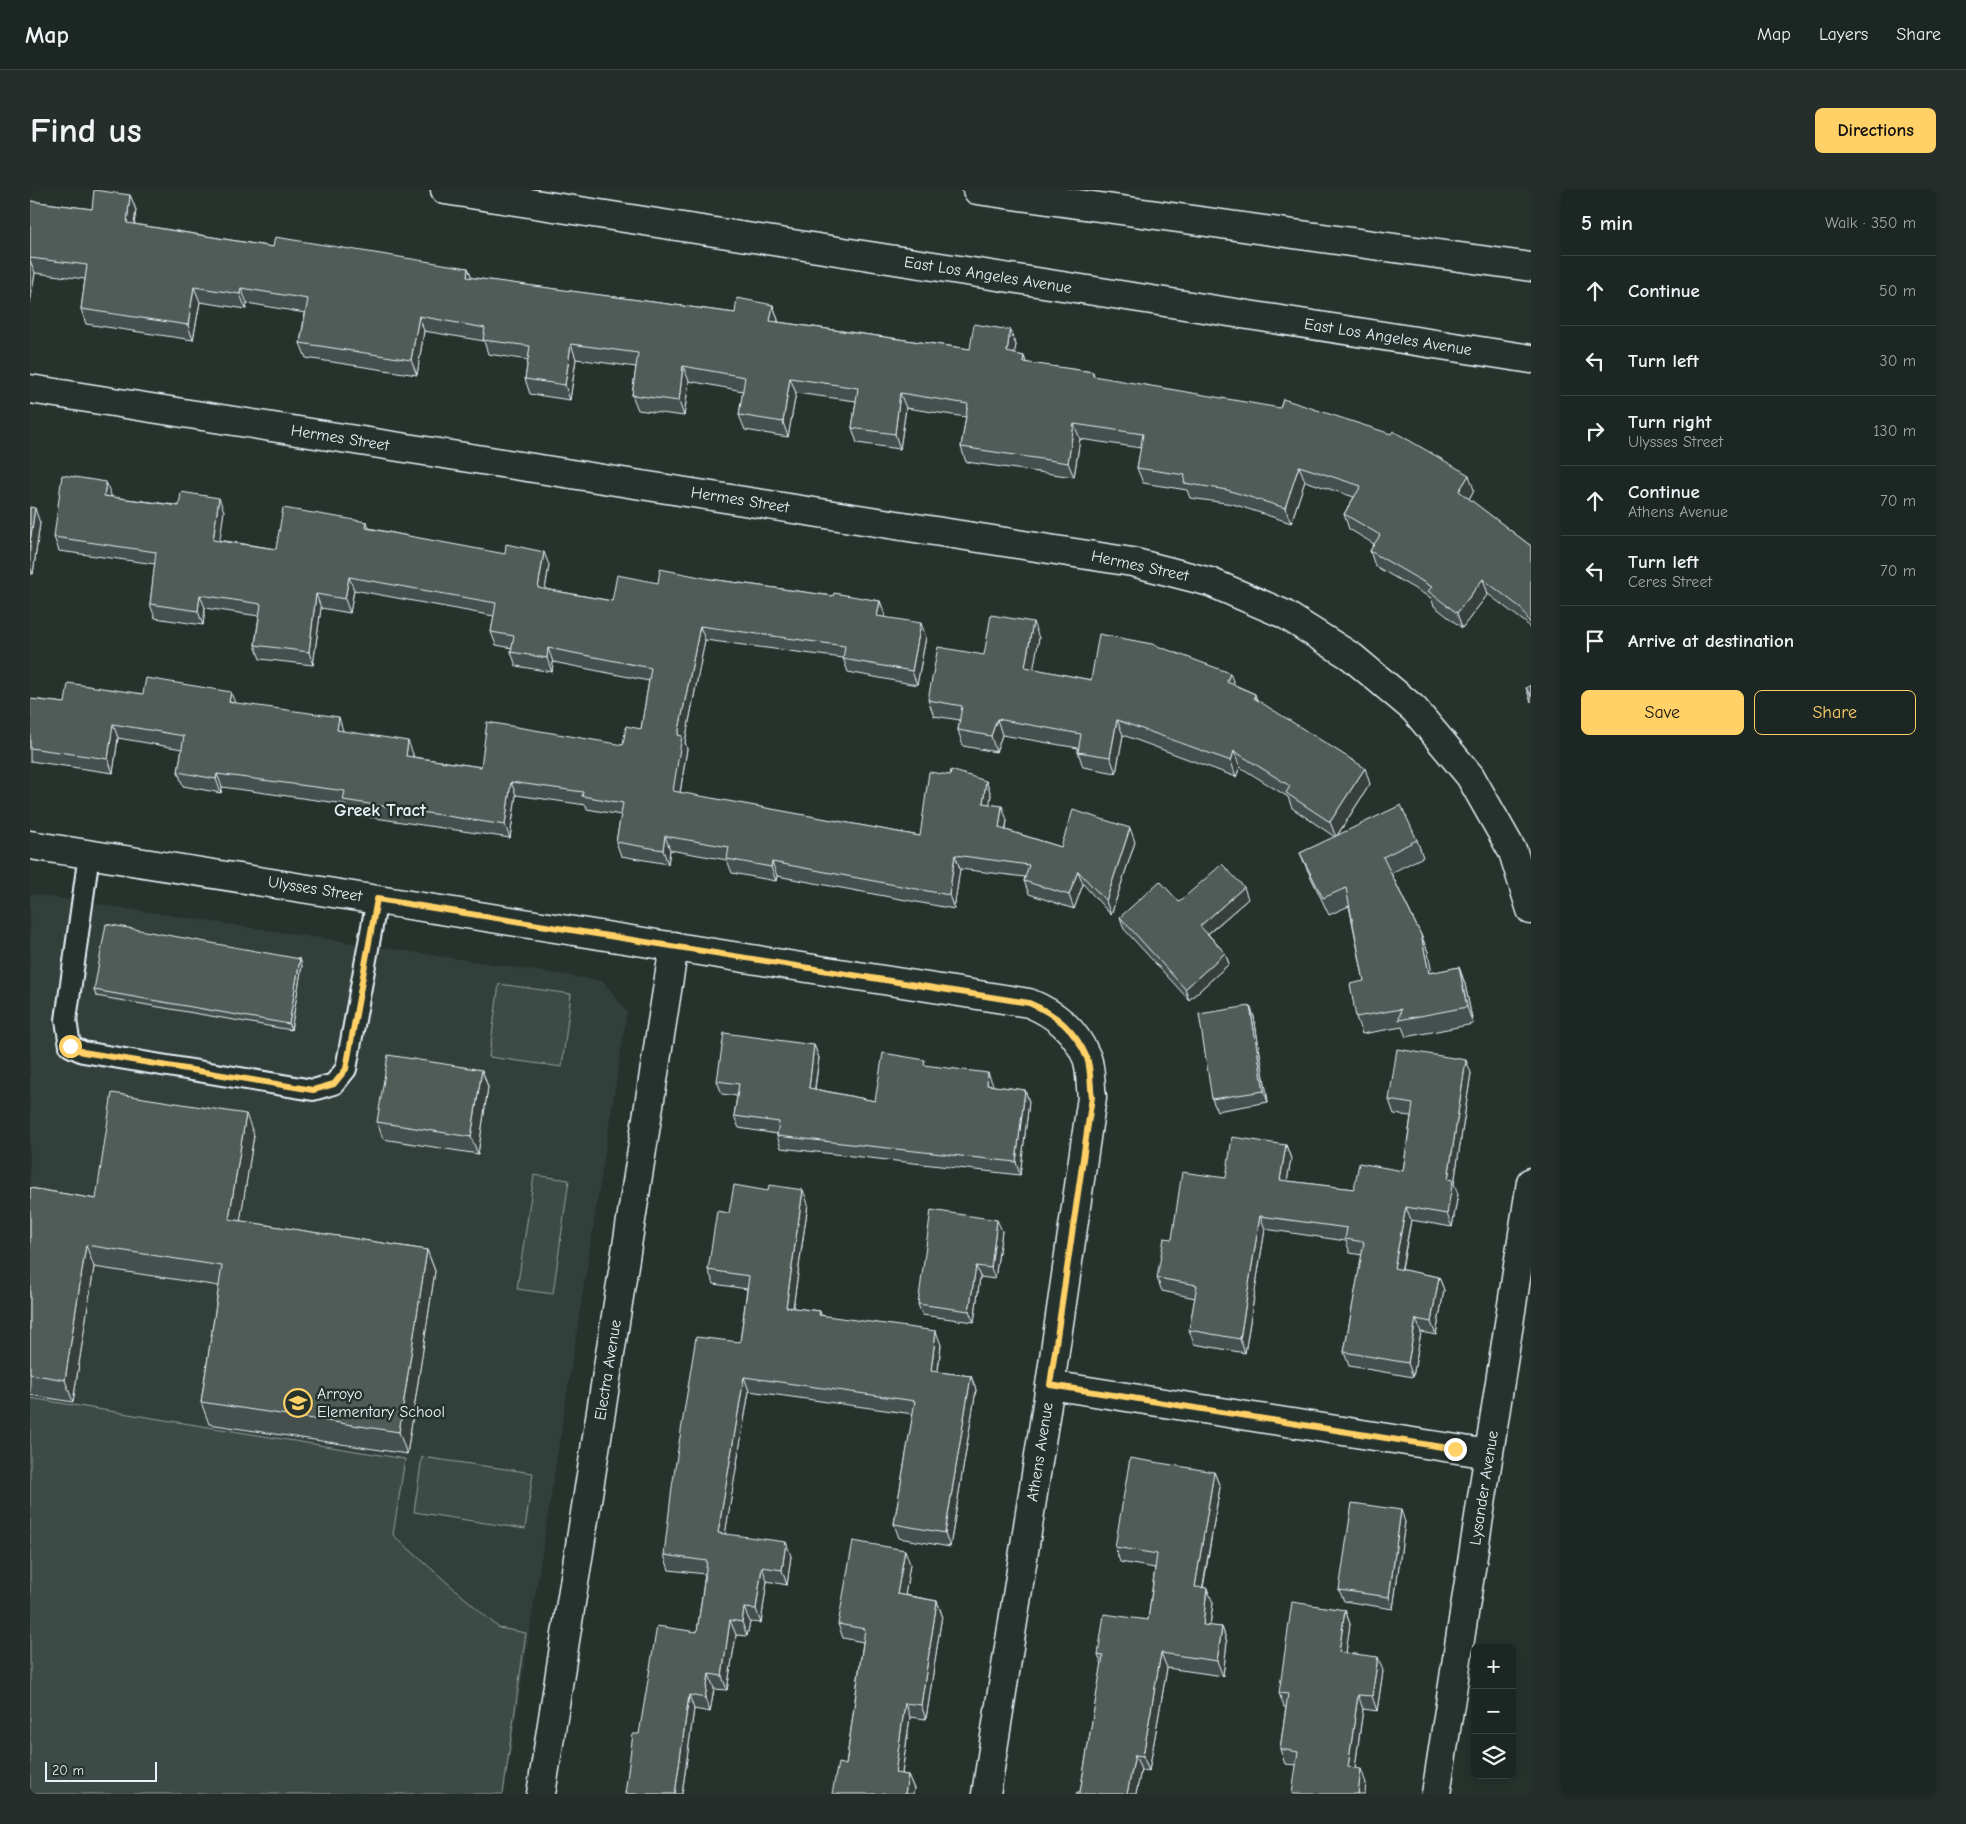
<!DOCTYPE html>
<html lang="en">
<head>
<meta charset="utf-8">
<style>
  :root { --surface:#1c2622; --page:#252e2a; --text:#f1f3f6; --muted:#a0a5a5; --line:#3a4340; --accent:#ffd166 }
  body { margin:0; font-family:"Comic Neue",sans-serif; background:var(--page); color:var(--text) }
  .controls { position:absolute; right:15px; bottom:15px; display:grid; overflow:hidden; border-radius:8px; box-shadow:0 2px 12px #0003 }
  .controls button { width:45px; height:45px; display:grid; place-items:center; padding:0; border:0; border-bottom:1px solid var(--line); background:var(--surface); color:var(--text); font:25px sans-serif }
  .scale { position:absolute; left:15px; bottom:12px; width:112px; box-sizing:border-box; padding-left:5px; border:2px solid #e8f1f8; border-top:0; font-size:14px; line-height:18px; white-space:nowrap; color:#e8f1f8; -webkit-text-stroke:4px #26332d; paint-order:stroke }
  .stop { position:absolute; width:15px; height:15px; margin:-11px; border:4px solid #ffd166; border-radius:50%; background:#fff }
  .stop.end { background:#ffd166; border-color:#fff; box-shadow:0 1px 5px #0008 }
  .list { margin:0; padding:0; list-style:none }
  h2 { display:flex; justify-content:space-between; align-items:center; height:65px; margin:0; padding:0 20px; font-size:21px }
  h2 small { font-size:16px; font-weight:400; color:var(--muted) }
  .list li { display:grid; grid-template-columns:32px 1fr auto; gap:15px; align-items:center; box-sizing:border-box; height:70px; padding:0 20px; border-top:1px solid var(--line) }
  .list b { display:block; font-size:19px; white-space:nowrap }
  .list p { margin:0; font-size:16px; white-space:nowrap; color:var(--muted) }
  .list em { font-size:16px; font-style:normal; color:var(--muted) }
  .actions { display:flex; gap:10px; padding:15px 20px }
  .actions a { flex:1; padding:11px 0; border:1px solid var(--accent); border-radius:8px; text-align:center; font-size:18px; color:var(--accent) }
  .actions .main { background:var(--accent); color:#111 }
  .icon { flex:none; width:28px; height:28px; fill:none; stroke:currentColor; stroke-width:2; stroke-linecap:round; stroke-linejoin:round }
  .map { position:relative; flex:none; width:1501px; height:1604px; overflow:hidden; border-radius:8px }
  header { display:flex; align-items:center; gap:30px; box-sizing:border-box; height:70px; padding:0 25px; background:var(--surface); border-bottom:1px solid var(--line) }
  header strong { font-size:24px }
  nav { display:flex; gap:28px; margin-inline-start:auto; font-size:18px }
  .intro { display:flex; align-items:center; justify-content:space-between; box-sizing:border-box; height:120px; padding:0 30px }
  h1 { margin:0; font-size:35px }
  .button { padding:12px 22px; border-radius:8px; background:var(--accent); color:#111; font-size:18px; font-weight:700 }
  main { display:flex; gap:30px; padding:0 30px }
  aside { flex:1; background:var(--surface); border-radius:8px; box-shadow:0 2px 12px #0003 }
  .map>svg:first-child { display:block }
  .built { fill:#333f3a }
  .green { fill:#3e4b47; stroke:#939ea0 }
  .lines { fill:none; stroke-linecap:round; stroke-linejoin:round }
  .service-casing { stroke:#e8f1f8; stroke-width:24 }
  .minor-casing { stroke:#e8f1f8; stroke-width:31 }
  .primary-casing { stroke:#e8f1f8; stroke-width:31 }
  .service { stroke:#26332d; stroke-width:20 }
  .minor { stroke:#26332d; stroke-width:28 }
  .primary { stroke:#26332d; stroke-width:28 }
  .wall { fill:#454f4d; stroke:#e8f1f8 }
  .shaded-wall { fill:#38403e; stroke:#e8f1f8 }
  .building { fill:#505c59; stroke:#e8f1f8 }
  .route { stroke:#ffd166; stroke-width:6 }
  .labels { text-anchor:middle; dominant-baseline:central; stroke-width:5; stroke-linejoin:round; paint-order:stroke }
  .street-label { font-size:16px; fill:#e8f1f8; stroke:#26332d }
  .poi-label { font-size:16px; fill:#e8f1f8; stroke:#26332d; text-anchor:start }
  .neighbourhood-label { font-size:18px; font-weight:bold; fill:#e8f1f8; stroke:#26332d }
</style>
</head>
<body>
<header>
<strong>Map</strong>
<nav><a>Map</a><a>Layers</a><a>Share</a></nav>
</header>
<div class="intro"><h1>Find us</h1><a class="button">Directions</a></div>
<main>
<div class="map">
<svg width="1501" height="1604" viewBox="0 0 1501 1604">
  <rect width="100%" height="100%" fill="#26332d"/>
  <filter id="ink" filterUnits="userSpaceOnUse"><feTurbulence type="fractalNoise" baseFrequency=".02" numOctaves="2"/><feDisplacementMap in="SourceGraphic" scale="10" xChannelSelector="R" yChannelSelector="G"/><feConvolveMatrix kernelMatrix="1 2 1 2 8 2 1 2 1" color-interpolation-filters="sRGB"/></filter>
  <g filter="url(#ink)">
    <!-- built -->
    <path class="built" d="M0 704 573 791 597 822 474 1604H0Z"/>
    <!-- green -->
    <path class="green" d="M469 794 541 804 532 877 459 867Z
      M504 985 539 990 523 1104 487 1099Z
      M0 1208 375 1269 363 1345 469 1438 496 1443 473 1604H0Z
      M392 1267 503 1283 495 1339 384 1322Z"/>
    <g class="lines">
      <defs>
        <path id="service" d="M59 664 36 830 40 856 53 862 283 900 304 894 316 879 347 709"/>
        <path id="minor" d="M0 199 1102 372 1180 392 1254 424 1322 467 1384 519 1440 586 1483 662 1501 720
          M0 655 999 813C1026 824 1045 840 1057 868 1061 879 1060 895 1062 907L1020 1195 956 1604
          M1020 1195 1459 1264
          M511 1604 644 756
          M1406 1604 1501 992"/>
        <path id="primary" d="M415 0 1501 169
          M947 0 1501 77"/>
      </defs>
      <!-- service casing -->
      <use href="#service" class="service-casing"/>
      <!-- minor casing -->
      <use href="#minor" class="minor-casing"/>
      <!-- primary casing -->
      <use href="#primary" class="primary-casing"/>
      <!-- service -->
      <use href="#service" class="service"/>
      <!-- minor -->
      <use href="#minor" class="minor"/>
      <!-- primary -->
      <use href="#primary" class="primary"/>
    </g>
    <!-- wall -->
    <path class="wall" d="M100 5 106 20 104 34 243 57 438 78 442 88 705 123 743 115 748 130V132L940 159 980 140 986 155 984 164 994 166 996 173 1063 182 1064 186 1444 300 1439 309 1501 356V440L1496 433 1458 404 1432 438 1404 416 1401 408 1345 376 1340 361 1344 354 1319 339 1314 324 1324 307 1275 291 1261 333 1203 314 1160 308 1157 300 1113 293 1107 278 1111 258 1050 249 1044 287 936 272 931 257 936 227 876 218 870 259 827 253 822 238 826 211 766 203 758 247 715 240 709 225 713 201 659 191 654 226 608 220 602 205 606 177 546 169 540 210 500 204 495 189 498 170 458 164 454 151 394 141 387 185 276 168 270 153 275 123 217 113 216 119 170 112 163 150 56 134 51 119 55 89 5 83 0 113V11L62 19Z
      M81 305V307L194 321 189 350 246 359 337 332 339 338 519 375 515 399 582 411 628 393 680 389 803 406 850 411 855 425 854 427 896 447 887 495 818 482 813 468 675 450 655 552 657 559 650 603 890 646 956 591 961 605 959 614 977 630 976 640 1031 657 1105 652 1081 725 1053 694 1044 719 999 704 994 691 995 687 930 679 924 719 747 686 746 691 702 683 697 670 640 660 638 674 591 666 586 652 591 625 557 619 556 615 486 605 480 648 318 624 315 614 192 597 191 603 153 596 148 582 152 559 88 548 83 583 0 571V509L35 513 113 504 205 513 313 541 383 564V567L451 577 593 555 611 539 619 491 523 472 522 482 486 476 481 462 482 458 466 455 461 442 464 426 324 400 320 423 291 418 283 475 230 469 225 455 229 426 175 418 173 435 125 428 120 414 125 374 29 361 24 347Z
      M0 317 10 333 3 384H0Z
      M1009 448 1003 479 1061 490 1205 495 1225 504 1227 510 1340 594 1307 646 1387 650 1393 667 1361 683 1391 745 1398 762 1401 783 1429 777 1435 794 1443 834 1376 847 1372 837 1332 844 1326 827 1334 791 1319 716 1299 725 1277 679 1270 663 1305 647 1262 618 1258 607 1210 577 1206 587 1093 545 1086 583 1053 577 1048 562V558L972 545 966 562 933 556 928 540 930 530 904 526 898 510 954 465Z
      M1501 495V512L1496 498Z
      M1218 709 1178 744 1195 763 1199 774 1159 810 1094 739 1090 727 1149 712Z
      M272 775 261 840 66 806 64 800Z
      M1220 816 1224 827 1238 912 1187 921 1182 909Z
      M784 855 789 868 785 899 845 911 897 876 963 896 995 900 999 912 990 985 751 958 747 946V944L709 938 704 926 707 906 692 904 687 891Z
      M452 880 458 897 448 964 353 949 347 932Z
      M1441 883 1424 994 1428 1004 1422 1037 1381 1030 1372 1080 1409 1087 1414 1100 1406 1145 1391 1142 1383 1187 1319 1176 1314 1162 1332 1065 1320 1063 1316 1051 1235 1039 1215 1163 1164 1154 1159 1140 1165 1108 1132 1101 1127 1088 1142 1049 1196 988 1256 955 1261 969 1257 991 1324 999 1373 981 1381 926 1364 924 1359 910Z
      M224 945 210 1031 397 1060 405 1081 377 1264 179 1234 171 1212 189 1096 64 1077 43 1212 0 1205V998L66 1009Z
      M778 1014 763 1118 790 1121 791 1125 911 1155 908 1182 941 1186 946 1200 920 1357 869 1348 864 1334 883 1224 719 1201 695 1344 761 1366 757 1395 737 1391 731 1433 720 1432 717 1446 706 1445 697 1500 684 1499 680 1522 664 1519 652 1604H595L609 1544 667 1442 675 1384 639 1380 634 1365 710 1152 717 1099 684 1094 678 1080 699 1023Z
      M972 1041 965 1089 950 1087 944 1132 892 1125 888 1114Z
      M1184 1282 1190 1297 1173 1398 1183 1413 1180 1436 1192 1437 1197 1452 1193 1486 1137 1478 1119 1581 1111 1580 1106 1604H1046L1050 1602 1072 1474 1068 1465 1118 1430 1125 1378 1090 1372 1085 1357Z
      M1375 1332 1363 1419 1314 1411 1309 1400Z
      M880 1374 875 1405 907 1411 912 1425 896 1529 880 1527 872 1584 878 1585 884 1599 816 1575 833 1452 813 1448 808 1434Z
      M1315 1420 1320 1434 1316 1463 1353 1481 1347 1521 1333 1519 1325 1578 1336 1593 1266 1575 1255 1574 1250 1559 1256 1517H1254L1249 1503Z"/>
    <!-- shaded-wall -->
    <path class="shaded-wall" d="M100 5 106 20 102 48 97 33Z
      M0 70 5 83 0 113Z
      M438 78 444 93 437 87Z
      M164 97 170 112 163 150 158 135Z
      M211 98 217 113 216 119 210 104Z
      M743 115 748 130 745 146 740 131Z
      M389 126 394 141 387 185 381 170Z
      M980 140 986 155 982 177 977 162Z
      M541 154 546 169 540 210 535 195Z
      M994 166 999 181 993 172Z
      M653 176 659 191 654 226 649 211Z
      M760 188 766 203 758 247 753 232Z
      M870 203 876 218 870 259 865 244Z
      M1044 234 1050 249 1044 287 1038 273Z
      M1269 276 1275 291 1261 333 1255 318Z
      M1439 285 1444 300 1435 316 1429 301Z
      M76 292 81 305 79 319 74 306Z
      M189 308 194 321 188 363 183 350Z
      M5 318 10 333 3 384 0 377V352Z
      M514 362 519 375 513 412 508 398Z
      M319 387 324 400 320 423 315 409Z
      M1453 389 1458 404 1432 438 1427 423Z
      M286 404 291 418 283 475 279 462Z
      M170 405 175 418 173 435 168 421Z
      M850 411 855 425 852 439 847 426Z
      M1003 432 1009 448 1001 493 995 477Z
      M891 433 896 447 887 495 882 481Z
      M670 436 675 450 655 552 657 559 648 615 643 601 648 545Z
      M518 458 523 472 522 482 517 468Z
      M1200 483 1206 499 1197 492Z
      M201 502 206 516 199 512Z
      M309 527 313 541 312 554 307 540Z
      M967 529 972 545 966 562 961 546Z
      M1087 530 1093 545 1086 583 1080 567Z
      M83 534 88 548 83 583 78 569Z
      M378 551 383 564 381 580 376 566Z
      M1204 561 1210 577 1206 587 1201 571Z
      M1335 578 1340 594 1306 647 1300 632Z
      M187 584 192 597 191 603 186 589Z
      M956 591 961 605 958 626 953 613Z
      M481 592 486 605 480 648 475 635Z
      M972 616 977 630 974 651 969 638Z
      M1100 638 1105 652 1081 725 1076 711Z
      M635 646 640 660 638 674 633 660Z
      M925 665 930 679 924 719 919 705Z
      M742 672 747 686 746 691 741 677Z
      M1048 681 1053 694 1044 719 1039 705Z
      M1214 697 1218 709 1174 747 1170 736Z
      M1391 745 1398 762 1405 800 1399 783Z
      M1195 763 1199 774 1159 810 1155 799Z
      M270 769 272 775 261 840 259 834Z
      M1429 777 1435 794 1443 834 1437 817Z
      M1220 816 1224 827 1238 912 1234 901Z
      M784 855 789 868 783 911 779 898Z
      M1436 870 1441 883 1424 994 1428 1004 1422 1037 1417 1024 1418 989Z
      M452 880 458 897 448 964 441 947Z
      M958 883 963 895 961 908 957 895Z
      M995 900 999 912 990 985 986 972Z
      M216 924 224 945 207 1051 199 1029Z
      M1256 955 1261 969 1255 1003 1250 990Z
      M773 1000 778 1014 761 1131 756 1117Z
      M1376 1017 1381 1030 1369 1092 1364 1078Z
      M1230 1026 1235 1039 1215 1163 1210 1149Z
      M967 1030 972 1041 965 1089 961 1078Z
      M56 1055 64 1077 43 1212 35 1190Z
      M397 1060 405 1081 377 1264 369 1242Z
      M946 1076 950 1087 944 1132 939 1121Z
      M1409 1087 1414 1100 1406 1145 1401 1132Z
      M1386 1129 1391 1142 1383 1187 1378 1173Z
      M906 1141 911 1155 906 1195 901 1181Z
      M941 1186 946 1200 920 1357 915 1343Z
      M714 1187 719 1201 693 1357 688 1343Z
      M1184 1282 1190 1297 1170 1412 1165 1397Z
      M1371 1320 1375 1332 1363 1419 1359 1407Z
      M756 1352 761 1366 757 1395 752 1380Z
      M875 1360 880 1374 873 1419 867 1404Z
      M732 1377 737 1391 731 1433 726 1419Z
      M1177 1398 1183 1413 1178 1450 1173 1435Z
      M907 1411 912 1425 896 1529 891 1515Z
      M714 1418 720 1432 717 1446 712 1432Z
      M1315 1420 1320 1434 1314 1477 1309 1462Z
      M700 1430 706 1445 697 1500 692 1486Z
      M1192 1437 1197 1452 1193 1486 1187 1471Z
      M1131 1463 1137 1478 1119 1581 1113 1566Z
      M1348 1467 1353 1481 1347 1521 1342 1506Z
      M679 1484 684 1499 680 1522 675 1508Z
      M659 1505 664 1519 652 1604H645Z
      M1328 1505 1333 1519 1323 1592 1318 1577Z
      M875 1513 880 1527 870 1597 865 1583Z
      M1105 1565 1111 1580 1106 1604H1097Z
      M1331 1579 1336 1593 1335 1604H1328Z
      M878 1585 884 1599 883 1604H875Z"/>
    <!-- building -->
    <path class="building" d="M64 0 100 5 97 33 243 57 245 47 438 78 437 87 705 123 707 108 743 115 740 131 940 159 944 134 980 140 977 162 994 166 993 172 1063 182V186L1250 218 1253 209 1361 244 1363 241 1439 285 1429 301 1501 356V434L1491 418 1453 389 1427 423 1398 401 1402 397 1340 361 1350 345 1314 324 1331 296 1269 276 1255 318 1197 300 1154 293 1155 285 1107 278 1113 244 1044 234 1038 273 931 257 938 214 870 203 865 244 822 238 828 198 760 188 753 232 709 225 715 187 653 176 649 211 602 205 608 163 541 154 535 195 495 189 500 156 453 150 455 138 389 126 381 170 270 153 278 109 211 98 210 104 164 97 158 135 51 119 57 75 0 68V11L62 19Z
      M32 285 76 292 74 306 149 316 151 302 189 308 183 350 246 359 253 318 337 332 336 338 475 364 476 354 514 362 508 398 582 411 587 385 628 393 630 379 680 389 803 406 804 403 850 411 847 426 891 433 882 481 813 469 815 456 670 436 648 545 652 546 643 601 890 646 899 582 920 585 921 580 956 591 953 613 972 616 969 638 1031 657 1043 620 1100 638 1076 711 1048 681 1039 705 994 691 999 675 925 665 919 705 742 672 741 677 697 669 699 657 635 646 633 660 586 652 593 613 552 606 553 602 481 592 475 635 313 610 315 601 187 584 186 589 148 582 154 546 83 534 78 569 0 558V509L35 513 38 493 113 504 116 488 201 502 199 512 309 527 307 540 378 551 376 566 451 577 457 532 593 555 596 536 611 539 621 478 518 458 517 468 481 462 484 446 461 442 466 413 319 387 315 409 286 404 279 462 225 455 231 414 170 405 168 421 120 414 126 362 24 347Z
      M0 317 5 318 0 352Z
      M961 425 1003 432 995 477 1061 490 1069 444 1122 454 1200 483 1197 492 1225 504 1224 508 1335 578 1300 632 1256 603 1260 596 1204 561 1201 571 1087 530 1080 567 1048 562 1051 544 967 529 961 546 928 540 932 516 898 510 908 457 954 465Z
      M1501 495V506L1496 498Z
      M1371 615 1387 650 1353 667 1391 745 1399 783 1429 777 1437 817 1369 830 1371 819 1326 827 1320 794 1334 791 1316 698 1293 708 1270 663Z
      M1192 674 1214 697 1170 736 1195 763 1155 799 1090 727 1130 691 1149 712Z
      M76 734 270 769 259 834 64 800Z
      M1220 816 1234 901 1182 909 1169 824Z
      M694 843 784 855 779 898 845 911 853 863 895 870 894 875 958 883 957 895 995 900 986 972 747 946 749 932 704 926 709 894 687 891Z
      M1367 859 1436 870 1418 989 1423 990 1417 1024 1376 1017 1364 1078 1409 1087 1401 1132 1386 1129 1378 1173 1314 1162 1334 1052 1315 1049 1317 1038 1230 1026 1210 1149 1159 1140 1167 1095 1127 1088 1134 1048 1142 1049 1152 982 1196 988 1202 947 1256 955 1250 990 1324 999 1329 973 1373 981 1383 914 1359 910Z
      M358 865 452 880 441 947 347 932Z
      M82 903 216 924 199 1029 397 1060 369 1242 171 1212 192 1076 56 1055 35 1190 0 1184V998L66 1009Z
      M704 995 738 1001 739 995 773 1000 756 1117 790 1121 789 1125 906 1141 901 1181 941 1186 915 1343 864 1334 885 1211 714 1187 688 1343 756 1352 752 1380 732 1377 726 1419 714 1418 712 1432 700 1430 692 1486 679 1484 675 1508 659 1505 645 1604H595L603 1544H609L627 1436 667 1442 677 1371 634 1365 642 1297 666 1147 710 1152 719 1086 678 1080 687 1021 699 1023Z
      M901 1020 967 1030 961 1078 946 1076 939 1121 888 1114Z
      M1100 1268 1184 1282 1165 1397 1177 1398 1173 1435 1192 1437 1187 1471 1131 1463 1113 1566 1105 1565 1097 1604H1046L1047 1602H1050L1073 1466 1068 1465 1074 1424 1118 1430 1127 1364 1085 1357Z
      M1322 1313 1371 1320 1359 1407 1309 1400Z
      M823 1351 875 1360 867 1404 907 1411 891 1515 875 1513 865 1583 878 1585 875 1604H802L808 1573 816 1575 835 1439 808 1434Z
      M1262 1412 1315 1420 1309 1462 1348 1467 1342 1506 1328 1505 1318 1577 1331 1579 1328 1604H1262L1268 1562 1250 1559 1258 1504 1249 1503Z"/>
  </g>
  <g class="lines" filter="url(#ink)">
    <!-- route -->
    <path class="route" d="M40 856 53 862 283 900 304 894 316 879 347 709 999 813C1026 824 1045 840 1057 868 1061 879 1060 895 1062 907L1020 1195 1425 1259"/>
  </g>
  <!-- icons -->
  <defs>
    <symbol id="school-ring" viewBox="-11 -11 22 22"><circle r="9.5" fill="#26332d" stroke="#ffd166" stroke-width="1.5"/><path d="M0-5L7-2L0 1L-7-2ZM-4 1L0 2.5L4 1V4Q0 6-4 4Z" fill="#ffd166"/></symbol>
  </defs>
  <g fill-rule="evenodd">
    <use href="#school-ring" x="252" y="1197" width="32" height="32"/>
  </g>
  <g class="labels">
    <!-- street labels -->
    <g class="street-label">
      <text transform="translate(958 85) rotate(9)">East Los Angeles Avenue</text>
      <text transform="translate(1358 147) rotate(9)">East Los Angeles Avenue</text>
      <text transform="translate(310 248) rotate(9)">Hermes Street</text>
      <text transform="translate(710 310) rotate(9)">Hermes Street</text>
      <text transform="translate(1110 376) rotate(12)">Hermes Street</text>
      <text transform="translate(285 699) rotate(9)">Ulysses Street</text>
      <text transform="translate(578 1180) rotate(-81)">Electra Avenue</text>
      <text transform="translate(1010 1262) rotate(-81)">Athens Avenue</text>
      <text transform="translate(1454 1298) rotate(-81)">Lysander Avenue</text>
    </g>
    <!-- poi labels -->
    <g class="poi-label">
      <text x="287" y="1204">Arroyo<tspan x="287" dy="18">Elementary School</tspan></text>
    </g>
    <!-- neighbourhood labels -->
    <g class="neighbourhood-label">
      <text x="350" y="620">Greek Tract</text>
    </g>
  </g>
</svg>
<div class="controls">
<button>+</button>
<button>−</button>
<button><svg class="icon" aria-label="layers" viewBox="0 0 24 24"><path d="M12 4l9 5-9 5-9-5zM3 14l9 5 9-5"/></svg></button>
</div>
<div class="scale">20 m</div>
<div class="stop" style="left:40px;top:856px"></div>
<div class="stop end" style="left:1425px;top:1259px"></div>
</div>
<aside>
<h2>5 min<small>Walk · 350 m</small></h2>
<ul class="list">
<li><svg class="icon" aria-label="ahead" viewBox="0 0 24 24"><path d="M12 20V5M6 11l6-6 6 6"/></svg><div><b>Continue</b></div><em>50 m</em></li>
<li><svg class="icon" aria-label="left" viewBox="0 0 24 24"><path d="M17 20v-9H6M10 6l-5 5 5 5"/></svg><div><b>Turn left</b></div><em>30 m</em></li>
<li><svg class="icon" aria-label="right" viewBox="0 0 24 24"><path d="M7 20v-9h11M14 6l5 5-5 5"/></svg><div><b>Turn right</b><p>Ulysses Street</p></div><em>130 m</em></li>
<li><svg class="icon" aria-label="ahead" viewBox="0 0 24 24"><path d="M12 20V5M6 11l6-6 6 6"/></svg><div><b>Continue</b><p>Athens Avenue</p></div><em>70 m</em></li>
<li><svg class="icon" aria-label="left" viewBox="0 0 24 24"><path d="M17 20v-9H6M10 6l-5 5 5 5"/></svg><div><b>Turn left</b><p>Ceres Street</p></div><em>70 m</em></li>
<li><svg class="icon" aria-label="arrive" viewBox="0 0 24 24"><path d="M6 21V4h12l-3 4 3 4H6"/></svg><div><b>Arrive at destination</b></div></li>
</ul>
<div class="actions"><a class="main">Save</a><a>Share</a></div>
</aside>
</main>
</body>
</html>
